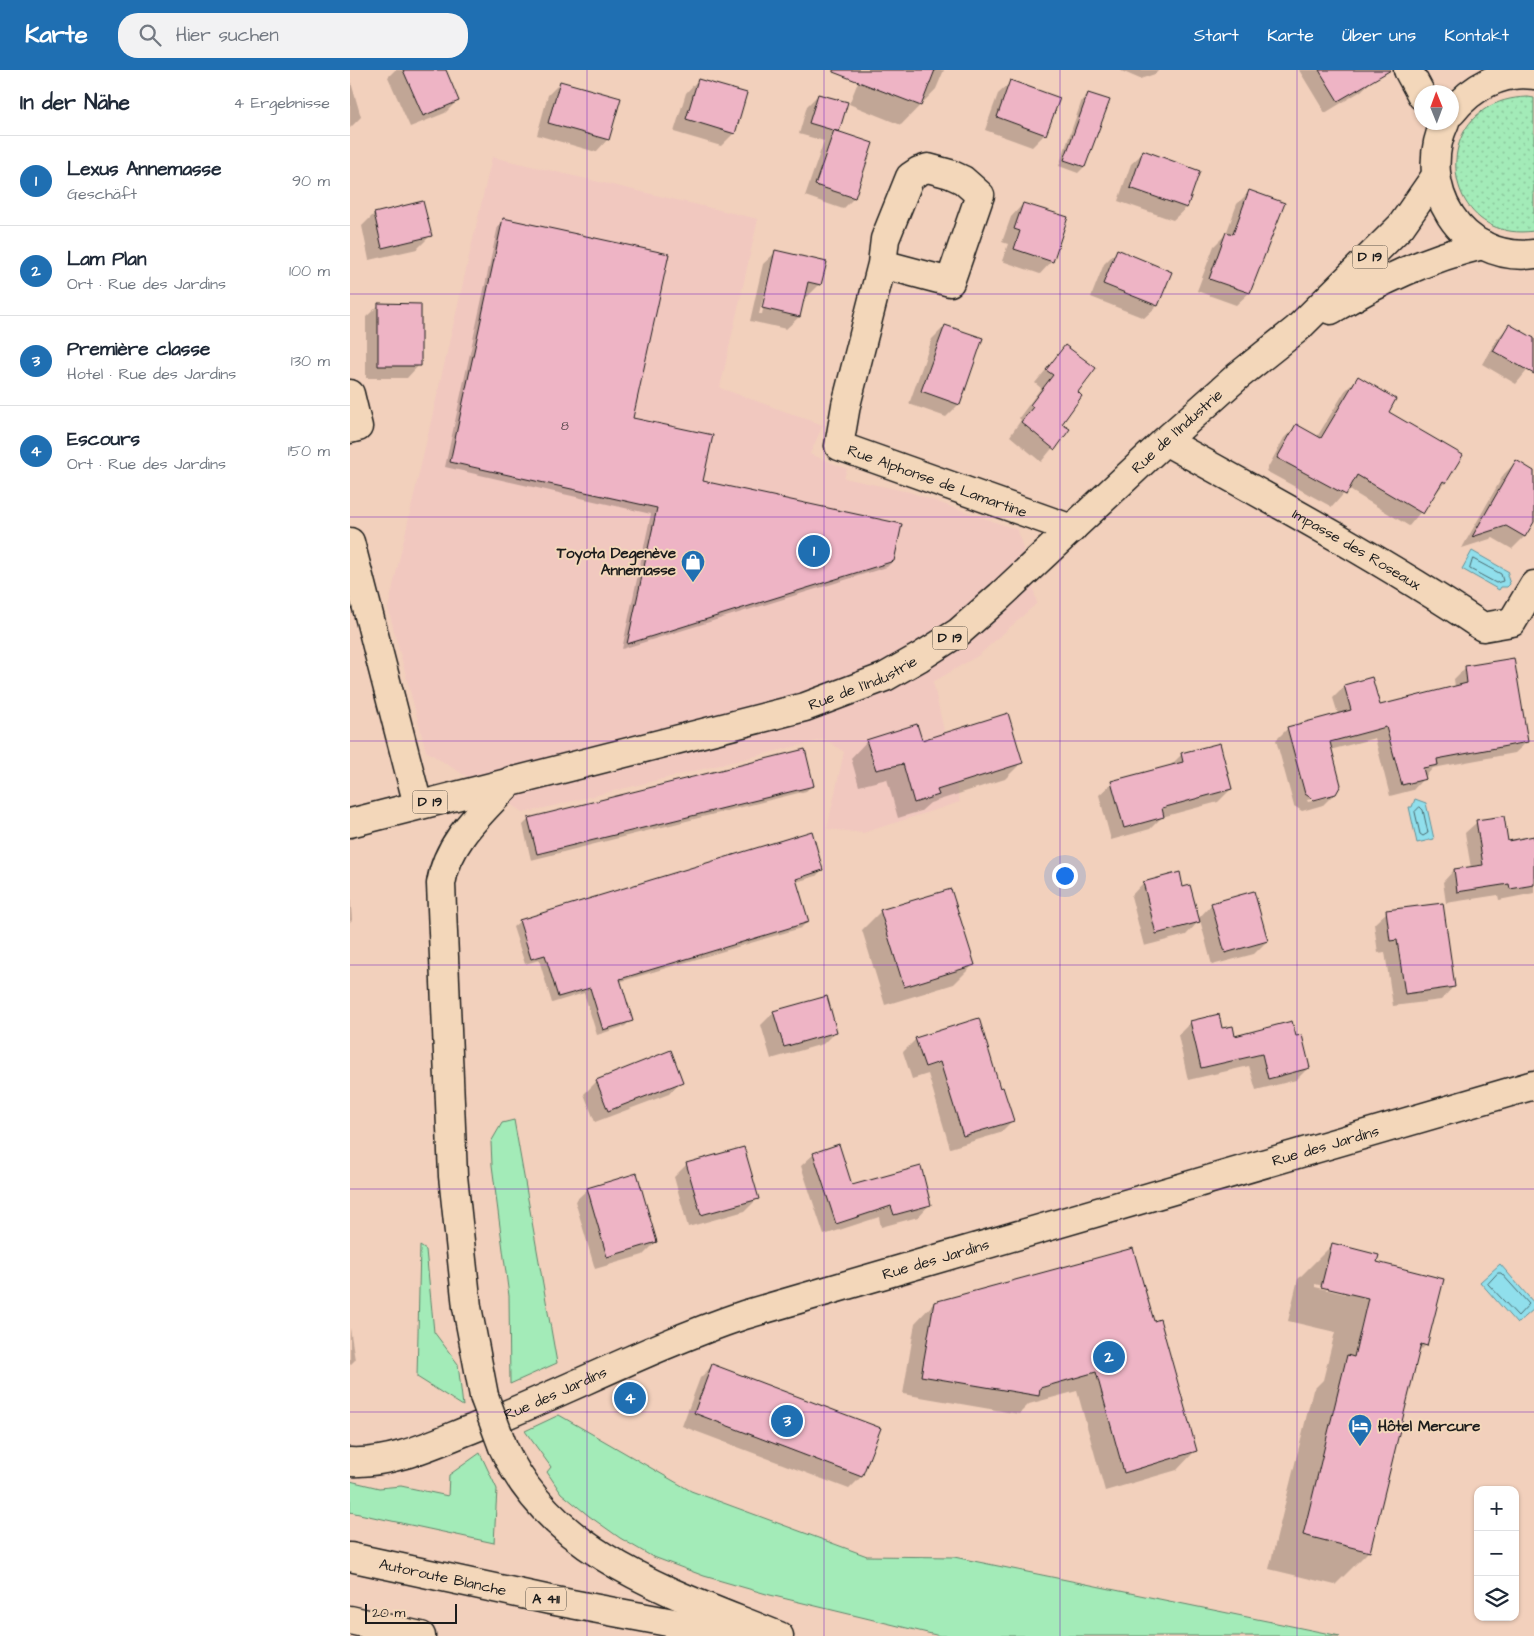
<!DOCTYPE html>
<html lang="de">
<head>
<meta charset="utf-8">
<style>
  :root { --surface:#fff; --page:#f2f2f3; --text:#1f2937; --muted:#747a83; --line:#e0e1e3; --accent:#1f6fb2 }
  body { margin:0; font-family:"Architects Daughter",sans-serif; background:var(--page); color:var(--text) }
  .controls { position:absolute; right:15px; bottom:15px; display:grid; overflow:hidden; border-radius:10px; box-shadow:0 1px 4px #0004 }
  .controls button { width:45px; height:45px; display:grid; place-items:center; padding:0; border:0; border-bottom:1px solid var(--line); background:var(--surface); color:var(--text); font:25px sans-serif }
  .compass { position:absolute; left:1064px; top:15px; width:45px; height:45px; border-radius:50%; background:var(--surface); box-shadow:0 1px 4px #0004; rotate:359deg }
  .scale { position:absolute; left:15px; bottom:12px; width:92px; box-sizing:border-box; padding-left:5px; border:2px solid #1c1c1c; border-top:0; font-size:14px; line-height:18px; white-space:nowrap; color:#1c1c1c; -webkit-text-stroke:4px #f3d7ba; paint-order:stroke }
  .you { position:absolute; left:714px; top:805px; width:18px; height:18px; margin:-12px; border:4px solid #fff; border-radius:50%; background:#1a73e8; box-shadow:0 0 0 8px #1a73e833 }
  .badge { display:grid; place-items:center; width:32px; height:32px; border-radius:50%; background:var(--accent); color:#fff; font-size:16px; font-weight:700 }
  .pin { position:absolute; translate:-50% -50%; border:2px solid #fff; box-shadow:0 1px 5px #0006 }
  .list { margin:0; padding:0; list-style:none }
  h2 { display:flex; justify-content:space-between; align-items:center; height:65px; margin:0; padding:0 20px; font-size:21px }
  h2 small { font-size:16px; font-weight:400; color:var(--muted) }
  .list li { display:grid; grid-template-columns:32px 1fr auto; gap:15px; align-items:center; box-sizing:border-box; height:90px; padding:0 20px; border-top:1px solid var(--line) }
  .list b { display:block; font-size:19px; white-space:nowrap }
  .list p { margin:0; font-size:16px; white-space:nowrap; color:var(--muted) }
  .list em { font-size:16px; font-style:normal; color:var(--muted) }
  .icon { flex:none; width:28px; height:28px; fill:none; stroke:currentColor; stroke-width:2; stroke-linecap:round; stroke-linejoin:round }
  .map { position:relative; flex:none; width:1184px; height:1566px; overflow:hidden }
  header { display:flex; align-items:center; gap:30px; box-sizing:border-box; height:70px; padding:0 25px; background:var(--accent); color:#fff }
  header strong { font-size:24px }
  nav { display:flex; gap:28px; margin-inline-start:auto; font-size:18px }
  .search { width:350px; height:45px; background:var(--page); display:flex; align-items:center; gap:12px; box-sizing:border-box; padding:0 18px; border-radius:20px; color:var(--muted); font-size:19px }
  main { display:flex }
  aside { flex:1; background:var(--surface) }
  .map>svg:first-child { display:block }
  .built { fill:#f1c8bf }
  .grass { fill:#a3ebb8; stroke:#60846a }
  .garden { fill:url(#garden-dots); stroke:#60846a }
  .water { fill:#90dfec; stroke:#629199 }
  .shadow { fill:#0003; fill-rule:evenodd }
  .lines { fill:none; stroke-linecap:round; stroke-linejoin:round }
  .shore { stroke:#4a6a6f; stroke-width:1 }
  .building { fill:#eeb4c5; stroke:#1c1c1c }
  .minor-casing { stroke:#1c1c1c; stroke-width:31 }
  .major-casing { stroke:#1c1c1c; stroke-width:31 }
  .highway-casing { stroke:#1c1c1c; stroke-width:31 }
  .minor { stroke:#f3d7ba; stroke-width:28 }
  .major { stroke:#f3d7ba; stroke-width:28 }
  .highway { stroke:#f3d7ba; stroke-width:28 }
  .highway-bridge-casing { stroke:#1c1c1c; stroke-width:31; stroke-linecap:butt }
  .highway-bridge { stroke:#f3d7ba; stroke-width:28 }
  .grid { fill:none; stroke:#7b2cbf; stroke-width:1; stroke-opacity:0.55 }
  .labels { text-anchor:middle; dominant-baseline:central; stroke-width:4; stroke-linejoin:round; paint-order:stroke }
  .number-label { font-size:12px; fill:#504246 }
  .shield { fill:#f3d7ba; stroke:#5c544b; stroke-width:1 }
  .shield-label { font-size:14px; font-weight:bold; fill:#1c1c1c }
  .street-label { font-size:15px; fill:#1c1c1c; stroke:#f3d7ba }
  .poi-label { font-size:15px; font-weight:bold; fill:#1c1c1c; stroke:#f3d7ba; text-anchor:end }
</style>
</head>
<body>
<header>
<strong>Karte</strong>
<div class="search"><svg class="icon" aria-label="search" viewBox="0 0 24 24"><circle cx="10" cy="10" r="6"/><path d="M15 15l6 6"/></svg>Hier suchen</div>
<nav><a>Start</a><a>Karte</a><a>Über uns</a><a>Kontakt</a></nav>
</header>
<main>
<aside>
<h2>In der Nähe<small>4 Ergebnisse</small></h2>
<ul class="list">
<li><span class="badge">1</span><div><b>Lexus Annemasse</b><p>Geschäft</p></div><em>90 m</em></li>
<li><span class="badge">2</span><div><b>Lam Plan</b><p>Ort · Rue des Jardins</p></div><em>100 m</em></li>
<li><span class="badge">3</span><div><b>Première classe</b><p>Hotel · Rue des Jardins</p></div><em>130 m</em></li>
<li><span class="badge">4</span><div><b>Escours</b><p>Ort · Rue des Jardins</p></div><em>150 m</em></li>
</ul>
</aside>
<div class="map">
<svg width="1184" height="1566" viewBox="0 0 1184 1566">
  <defs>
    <pattern id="garden-dots" width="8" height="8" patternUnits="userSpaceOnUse" patternTransform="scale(1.25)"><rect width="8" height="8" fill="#a3ebb8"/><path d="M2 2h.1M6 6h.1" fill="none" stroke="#8cc99e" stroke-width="1.8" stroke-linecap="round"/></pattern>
  </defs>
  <rect width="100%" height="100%" fill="#f2d0bc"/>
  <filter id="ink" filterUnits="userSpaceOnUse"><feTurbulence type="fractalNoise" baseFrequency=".02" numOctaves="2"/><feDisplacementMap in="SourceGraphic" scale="10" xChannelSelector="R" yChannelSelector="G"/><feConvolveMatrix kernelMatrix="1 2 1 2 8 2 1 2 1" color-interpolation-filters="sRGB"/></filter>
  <g filter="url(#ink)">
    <!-- built -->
    <path class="built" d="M142 87 408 149 370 318 473 355 460 384 497 399 494 408 559 422 668 460 687 533 629 585 583 612 610 732 513 763 477 759 494 682 475 669 174 743 76 681 38 538Z"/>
    <!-- grass -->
    <path class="grass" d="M164 1050 207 1293 160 1314 159 1226 142 1095 141 1072 152 1053Z
      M70 1176 76 1180 84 1262 108 1294 113 1336 67 1307Z
      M209 1345 341 1421 517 1486 604 1487 990 1566H590L420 1525 354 1506 301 1486 270 1468 239 1446 211 1423 197 1402 201 1397 175 1361Z
      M130 1383 147 1419 144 1473 0 1442V1411L29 1418 51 1416 98 1426 99 1405Z"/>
    <!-- garden -->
    <path class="garden" d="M1178 27 1184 28V161C1088 175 1074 29 1178 27Z"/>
    <!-- water -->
    <path class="water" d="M1122 481 1159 502 1157 505 1160 514 1157 517H1151L1149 520 1112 499Z
      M1065 729 1076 733 1084 769 1067 773 1059 737H1062Z
      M1150 1194 1184 1233V1239L1167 1254 1130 1212Z"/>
    <!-- shadow -->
    <path class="shadow" d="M45 0H95L108 30 95 43 60 57 38 7Z
      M513 0H594L586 19 551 55 499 34Z
      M769 0H809L805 4 790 9Z
      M949 0H1019L1024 9 1011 21 975 43Z
      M0 9 11 47 0 58Z
      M348 10 384 63 371 76 324 62 336 23Z
      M211 12 258 69 246 82 187 65 198 25Z
      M661 12 695 64 682 77 635 60 648 24Z
      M738 24 758 31 734 97 728 103 709 96 732 30Z
      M468 25 487 62 521 73 504 128 493 139 455 126 474 71 449 64 457 36Z
      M794 82 849 102 836 138 823 150 768 131 781 94Z
      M900 121 899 223 886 235 847 221 864 176 876 164 887 134Z
      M673 134 702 191 690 204 652 191 658 174 652 172 661 147Z
      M24 144 80 166 67 179 19 190 12 156Z
      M154 150 281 349 351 412 543 491 537 497 272 579 301 444 95 397 148 156Z
      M767 181 820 202 807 236 794 248 741 227 754 194Z
      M426 182 470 214 457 227 453 226 449 247 436 259 400 251 413 194ZM421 195H423L412 244H409Z
      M29 235 69 295 57 308H16V247Z
      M595 256 609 334 596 347 559 334 582 269Z
      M1159 256 1184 270V292L1166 314 1132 294 1147 269Z
      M715 277 726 322 710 354 718 359 691 392 660 366 671 350 669 348 691 318 685 313Z
      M1008 308 1095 412 1059 456 998 419 982 437 916 401 934 368 946 356 967 367 995 321Z
      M1166 392 1184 402V449L1174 467 1162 479 1143 468 1112 478 1154 404Z
      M1163 589 1177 672 1165 683 1083 698 1063 720 1040 726 1025 668 980 680 985 723 973 735 952 741 944 736 926 670 938 658 988 644 983 628 995 616 1029 636 1105 617 1104 609 1115 598ZM979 724V727L958 732 957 730Z
      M517 671H571L671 693 655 709 580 733 571 741 548 748 537 709 509 716 501 688Z
      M832 684 881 719 868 732 812 747 800 759 761 770 749 725 762 713 819 697Z
      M463 715 456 721 181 790 173 755 179 749Z
      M1127 752 1157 773 1184 767V823L1149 830 1148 825 1096 833 1093 812 1104 800 1121 798 1115 763Z
      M472 800 466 806 446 812 457 852 451 858 269 912 281 950 275 956 247 965 234 923 202 933 189 890 175 894 163 857 170 851Z
      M829 804 833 818 848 849 862 834 917 871 904 884 862 895 850 850 836 865 794 876 781 826 793 813Z
      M0 823 2 850 0 852Z
      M531 841 623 895 604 914 535 935 512 860Z
      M1037 842 1103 917 1091 930 1043 936 1035 882 1028 883 1024 854Z
      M424 942 485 962 473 974 421 989 411 955Z
      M841 952 871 960 884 967H945L959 997 946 1010 906 1020 899 996 838 1010 828 965Z
      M566 969 650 1020 662 1051 650 1063 600 1078 578 1004 562 1009 553 982Z
      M247 1011H331L319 1024 245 1052 234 1024Z
      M464 1084 502 1116 580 1134 568 1147 531 1157 529 1147 474 1165 451 1096Z
      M337 1094 407 1129 395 1141 338 1157 324 1107Z
      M238 1119 306 1172 293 1185 245 1199 225 1131Z
      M982 1175 1026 1193 1076 1275 1068 1283 1019 1481 985 1515 919 1499 963 1320 973 1310 985 1262 938 1251 948 1209ZM965 1214 995 1221V1224L965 1217Z
      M584 1233 803 1252 845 1381 827 1400 755 1421 727 1321 679 1334 669 1344 553 1324 565 1253Z
      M0 1258 5 1290 0 1295Z
      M362 1296 511 1407 499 1419 332 1356 350 1308Z"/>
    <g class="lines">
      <!-- shore -->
      <path class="shore" d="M1123 489 1151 504 1153 511 1146 513 1120 499Z
        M1070 737 1073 740 1078 763 1073 766 1070 764 1065 742Z
        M1148 1203H1151L1179 1234 1168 1246 1138 1214Z"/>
    </g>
    <!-- building -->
    <path class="building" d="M53 0H96L109 31 73 46Z
      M483 0H585L571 36 483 2Z
      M969 0H1041L988 31Z
      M348 9 397 23 385 64 336 49Z
      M660 10 710 28 696 65 647 47Z
      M210 11 271 28 259 70 198 53Z
      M738 23 760 30 735 97 714 90Z
      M468 24 498 32 489 62 459 53Z
      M484 60 523 73 505 128 465 115Z
      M793 80 850 101 837 138 780 118Z
      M899 120 935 133 900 223 859 209 876 162 883 164Z
      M73 131 82 166 32 178 24 143Z
      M673 133 718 147 703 192 664 179 670 161 664 159Z
      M153 148 319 184 283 348 363 365 353 411 552 454 544 491 277 574 307 438 100 392Z
      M767 179 822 202 808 236 753 214Z
      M425 180 477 192 471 215 458 212 450 247 412 238Z
      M28 233 71 234V296H28Z
      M1159 254 1184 268V304L1143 281Z
      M595 255 633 268 610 335 571 321Z
      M715 275 746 298 728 322 732 326 712 354 720 359 705 380 671 352 683 337 680 335 703 305 696 300Z
      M1008 306 1046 329 1039 342 1113 385 1096 413 1093 411 1073 444 1007 405 996 425 927 388 946 354 971 368Z
      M1166 390 1184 401V452L1175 467 1156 456 1122 467Z
      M1164 588 1178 672 1087 689 1088 695 1073 698 1076 709 1052 715 1036 657 980 672 991 715 986 724 964 730 955 724 937 657 1001 640 994 615 1022 607 1030 635 1117 613 1115 596Z
      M658 643 673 693 587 720 589 725 564 733 553 694 526 700 516 670 567 654 572 670Z
      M870 673 882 719 812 738 814 747 774 758 761 711 833 692 831 683Z
      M455 679 464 716 187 784 178 748Z
      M1154 746 1158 771 1184 766V815L1160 819 1159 814 1107 822 1104 799 1133 795 1126 750Z
      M462 761 473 800 446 809 459 852 270 909 283 951 253 960 240 918 208 927 195 885 181 889 169 850Z
      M830 802 833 817 840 815 850 852 806 864 793 812Z
      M601 819 625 895 554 917 530 840Z
      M904 821 918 871 875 883 861 833Z
      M1093 833 1105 917 1055 924 1047 870 1040 871 1036 840Z
      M477 926 487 962 434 977 423 941Z
      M869 944 872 958 883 956 885 966 942 951 946 966 952 965 960 998 918 1009 912 984 851 998 840 951Z
      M629 948 650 1018 653 1017 664 1051 613 1066 590 992 575 997 565 968Z
      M321 980 333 1012 258 1041 246 1010Z
      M489 1074 502 1115 571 1096 581 1135 544 1145 541 1136 486 1154 463 1083Z
      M394 1077 409 1129 351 1145 336 1093Z
      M287 1103 307 1172 257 1187 237 1118Z
      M982 1173 1029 1185 1027 1192 1094 1209 1077 1276 1071 1274 1020 1482 953 1465 997 1285 1004 1287 1018 1228 971 1217Z
      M783 1178 804 1251 810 1249 847 1381 774 1403 746 1302 690 1318 689 1326 571 1306 584 1232Z
      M362 1294 531 1358 512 1407 344 1343Z"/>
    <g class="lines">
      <defs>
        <g id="minor">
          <path id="s1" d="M532 194 600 212 630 125 613 110 600 104 578 98 569 101 560 107 535 169 532 194 496 335 489 376 722 459"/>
          <path d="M0 324 8 357 0 359"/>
          <path id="s2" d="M815 371C922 430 1031 489 1133 557L1162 552 1184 515"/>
          <path d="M0 472 68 735"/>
          <path id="s3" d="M0 1392C43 1394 85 1373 124 1358 215 1322 302 1276 394 1245L1184 1015"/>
        </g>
        <g id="major">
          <path d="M1058 0 1072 26"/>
          <path d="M1102 42C1121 18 1152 0 1184 5"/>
          <path d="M1095 52C1065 116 1110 193 1184 184"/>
          <path d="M981 240C1030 211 1078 188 1133 175"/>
          <path id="s4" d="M0 753 455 637 535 607 570 587 609 562 650 526 815 371 888 306 947 259 1051 156 1085 107"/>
        </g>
        <g id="highway">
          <path d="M134 1326 117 1237 103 1106 91 814C97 771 133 741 161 711"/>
          <path d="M153 1377C202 1487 326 1524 429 1566"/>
          <path id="s5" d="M0 1487 200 1530 393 1566"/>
          <path d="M0 1550 71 1566"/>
        </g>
      </defs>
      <!-- minor casing -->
      <use href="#minor" class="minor-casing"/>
      <!-- major casing -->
      <use href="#major" class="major-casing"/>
      <!-- highway casing -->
      <use href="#highway" class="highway-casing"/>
      <!-- minor -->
      <use href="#minor" class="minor"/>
      <!-- major -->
      <use href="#major" class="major"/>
      <!-- highway -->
      <use href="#highway" class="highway"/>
      <defs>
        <path id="highway-bridge" d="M134 1326 153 1377"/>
      </defs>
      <!-- highway-bridge casing -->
      <use href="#highway-bridge" class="highway-bridge-casing"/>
      <!-- highway-bridge -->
      <use href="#highway-bridge" class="highway-bridge"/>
    </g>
  </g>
  <!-- grid -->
  <path class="grid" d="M237 0V1566M474 0V1566M710 0V1566M947 0V1566M0 224H1184M0 447H1184M0 671H1184M0 895H1184M0 1119H1184M0 1342H1184"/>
  <!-- icons -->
  <defs>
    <symbol id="shop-pin" viewBox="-11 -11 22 30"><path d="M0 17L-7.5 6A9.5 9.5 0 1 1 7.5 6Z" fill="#1f6fb2" stroke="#f3d7ba"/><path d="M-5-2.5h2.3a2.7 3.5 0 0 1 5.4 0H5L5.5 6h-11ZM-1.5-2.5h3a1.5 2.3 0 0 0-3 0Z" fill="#fff"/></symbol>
    <symbol id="hotel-pin" viewBox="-11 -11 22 30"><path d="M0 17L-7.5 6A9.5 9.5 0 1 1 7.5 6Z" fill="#1f6fb2" stroke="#f3d7ba"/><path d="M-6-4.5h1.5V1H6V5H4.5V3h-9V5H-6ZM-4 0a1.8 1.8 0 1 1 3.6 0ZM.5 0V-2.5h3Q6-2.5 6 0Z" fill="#fff"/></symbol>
  </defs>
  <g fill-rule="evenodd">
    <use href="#shop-pin" x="329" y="478" width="28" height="38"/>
    <use href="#hotel-pin" x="996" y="1342" width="28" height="38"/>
  </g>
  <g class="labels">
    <!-- number labels -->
    <g class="number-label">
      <text x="215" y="356">8</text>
    </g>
    <!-- shield labels -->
    <g class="shield">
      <rect x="1002.5" y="175.5" width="35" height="23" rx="4"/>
      <rect x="582.5" y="556.5" width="35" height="23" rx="4"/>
      <rect x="62.5" y="720.5" width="35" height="23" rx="4"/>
      <rect x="176" y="1517.5" width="40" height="23" rx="4"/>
    </g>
    <g class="shield-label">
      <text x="1020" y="187">D 19</text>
      <text x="600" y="568">D 19</text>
      <text x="80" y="732">D 19</text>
      <text x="196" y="1529">A 411</text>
    </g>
    <!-- street labels -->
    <g class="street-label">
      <text stroke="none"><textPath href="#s4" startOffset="938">Rue de l'Industrie</textPath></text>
      <text stroke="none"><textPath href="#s1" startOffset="626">Rue Alphonse de Lamartine</textPath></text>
      <text stroke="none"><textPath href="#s2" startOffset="220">Impasse des Roseaux</textPath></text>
      <text stroke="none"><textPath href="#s4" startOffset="532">Rue de l'Industrie</textPath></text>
      <text stroke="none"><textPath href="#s3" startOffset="1028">Rue des Jardins</textPath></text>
      <text stroke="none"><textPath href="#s3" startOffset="622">Rue des Jardins</textPath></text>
      <text stroke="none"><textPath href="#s3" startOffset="218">Rue des Jardins</textPath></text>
      <text stroke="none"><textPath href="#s5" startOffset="95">Autoroute Blanche</textPath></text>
    </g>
    <!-- poi labels -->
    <g class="poi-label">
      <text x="326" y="483">Toyota Degenève<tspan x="326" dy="17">Annemasse</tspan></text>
      <text x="1028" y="1356" text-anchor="start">Hôtel Mercure</text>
    </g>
  </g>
</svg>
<div class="controls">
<button>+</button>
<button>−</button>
<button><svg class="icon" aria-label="layers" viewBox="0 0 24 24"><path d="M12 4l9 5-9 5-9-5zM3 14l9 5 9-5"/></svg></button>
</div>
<svg class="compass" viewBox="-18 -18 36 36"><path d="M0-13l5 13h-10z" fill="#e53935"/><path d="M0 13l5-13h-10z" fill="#747a83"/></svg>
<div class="scale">20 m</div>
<div class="you"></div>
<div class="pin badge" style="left:464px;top:481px">1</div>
<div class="pin badge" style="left:759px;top:1287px">2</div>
<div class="pin badge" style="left:437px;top:1351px">3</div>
<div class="pin badge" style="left:280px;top:1328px">4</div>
</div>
</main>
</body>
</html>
